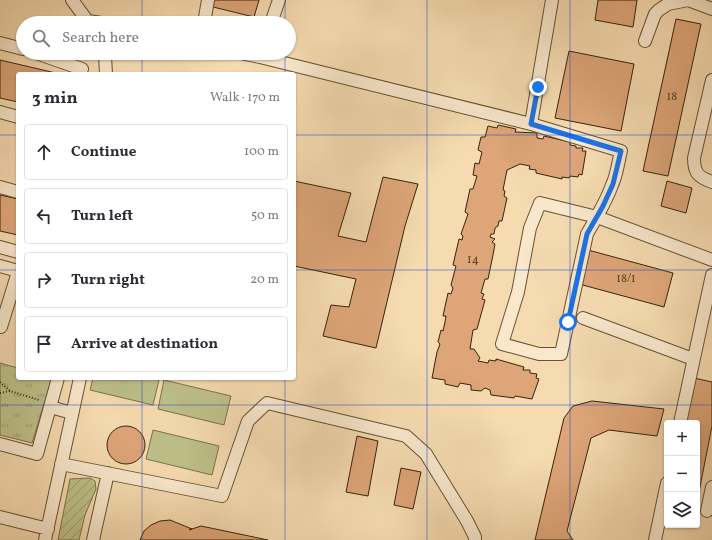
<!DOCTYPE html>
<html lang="en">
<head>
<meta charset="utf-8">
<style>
  :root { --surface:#fff; --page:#f2f2f3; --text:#2b2b33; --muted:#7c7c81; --line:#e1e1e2 }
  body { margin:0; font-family:Vollkorn,serif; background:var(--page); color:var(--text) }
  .controls { position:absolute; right:12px; bottom:12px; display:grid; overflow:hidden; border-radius:4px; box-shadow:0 1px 3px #0004 }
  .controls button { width:36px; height:36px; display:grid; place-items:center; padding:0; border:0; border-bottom:1px solid var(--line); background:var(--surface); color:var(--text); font:20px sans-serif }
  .stop { position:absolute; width:12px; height:12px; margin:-9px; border:3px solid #1a73e8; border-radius:50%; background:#fff }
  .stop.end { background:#1a73e8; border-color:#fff; box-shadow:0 1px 4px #0008 }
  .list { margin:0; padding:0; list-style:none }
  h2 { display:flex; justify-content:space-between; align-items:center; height:52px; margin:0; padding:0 16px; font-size:17px }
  h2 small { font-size:13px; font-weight:400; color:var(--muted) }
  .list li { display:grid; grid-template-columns:26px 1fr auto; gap:12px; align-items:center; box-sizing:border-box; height:56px; margin:0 8px 8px; padding:0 8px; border:1px solid var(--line); border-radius:4px }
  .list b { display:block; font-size:15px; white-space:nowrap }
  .list em { font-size:13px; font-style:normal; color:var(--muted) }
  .icon { flex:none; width:22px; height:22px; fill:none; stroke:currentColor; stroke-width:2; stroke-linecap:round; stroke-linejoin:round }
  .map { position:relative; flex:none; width:712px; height:540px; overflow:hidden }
  .search { position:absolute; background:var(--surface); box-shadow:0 1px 3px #0004; left:16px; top:16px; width:280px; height:44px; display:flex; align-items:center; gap:10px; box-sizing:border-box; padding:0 14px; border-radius:22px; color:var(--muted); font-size:15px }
  .panel { position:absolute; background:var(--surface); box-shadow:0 1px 3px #0004; left:16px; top:72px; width:280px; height:308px; border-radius:4px }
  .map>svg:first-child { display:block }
  .grass { fill:url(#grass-tufts); stroke:#7a724b }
  .park { fill:#bec08a; stroke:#7a724b }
  .garden { fill:url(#garden-furrows); stroke:#7a724b }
  .building { fill:#dda578; stroke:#37230c }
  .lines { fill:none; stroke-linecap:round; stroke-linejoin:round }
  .minor-casing { stroke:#675135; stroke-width:14 }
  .path { stroke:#37230c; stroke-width:2; stroke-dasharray:1 2; stroke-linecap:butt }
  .minor { stroke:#f9e8cc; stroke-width:12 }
  .route { stroke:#1a73e8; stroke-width:5 }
  .grid { fill:none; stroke:#1d4ed8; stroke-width:1; stroke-opacity:0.55 }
  .labels { text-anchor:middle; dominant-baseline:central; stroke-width:3; stroke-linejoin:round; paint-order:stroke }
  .number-label { font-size:12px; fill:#604427 }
</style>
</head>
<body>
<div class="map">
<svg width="712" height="540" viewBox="0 0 712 540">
  <defs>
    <pattern id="grass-tufts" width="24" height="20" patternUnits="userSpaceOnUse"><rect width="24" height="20" fill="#bec08a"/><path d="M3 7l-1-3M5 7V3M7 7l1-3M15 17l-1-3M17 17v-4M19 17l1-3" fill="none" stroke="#9b9c6f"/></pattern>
    <pattern id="garden-furrows" width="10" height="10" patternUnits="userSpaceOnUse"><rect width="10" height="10" fill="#bec08a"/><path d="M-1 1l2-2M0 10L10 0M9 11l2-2" fill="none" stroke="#9b9c6f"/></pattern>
  </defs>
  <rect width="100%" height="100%" fill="#f6dbb1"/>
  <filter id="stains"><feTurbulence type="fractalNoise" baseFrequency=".005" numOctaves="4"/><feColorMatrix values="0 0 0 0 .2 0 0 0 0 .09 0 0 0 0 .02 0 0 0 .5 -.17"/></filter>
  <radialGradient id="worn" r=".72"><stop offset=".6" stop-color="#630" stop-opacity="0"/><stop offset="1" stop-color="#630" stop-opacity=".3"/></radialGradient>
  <!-- grass -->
  <path class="grass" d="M0 363 18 368V378H52L32 443 0 435Z"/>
  <!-- park -->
  <path class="park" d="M93 378H151L159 380 153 405 90 390Z
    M164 380 231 396 224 425 158 409Z
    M153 430 219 446 212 475 146 459Z"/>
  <!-- garden -->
  <path class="garden" d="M90 478 95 481 96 489 85 515 79 540H58L70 479Z"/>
  <!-- building -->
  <path class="building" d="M214 0H259L254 17 213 7Z
    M598 0H637L633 27 595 20Z
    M676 19 701 24 668 176 643 171Z
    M569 51 634 64 621 131 555 118Z
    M0 60 60 74H18V102L0 98Z
    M498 125 516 129 515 132 537 133V138L543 139 544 136 570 142V145L576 146V148H583L582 151H586L582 175 579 174 578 177 570 176 569 178 562 177V179L536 173V170L529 169 530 166 520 164 507 170 503 190 505 191 504 196 507 198 502 221H499L498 226 495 228 494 234H491L490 237 495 239 492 242 495 244 493 255 488 279H485L481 293 484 294 482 299 485 300 477 329 473 330 470 349H474L480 358 478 361 488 363 489 360 496 361V359L524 367 523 370H530V373L537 374 536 378 539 379 532 399 515 396 514 398 491 395 490 390 485 388 481 391 471 390V385L460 383 458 387 445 384V380L432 378 437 352 440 344 438 342 441 330 443 331 445 322 446 316H443L448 293 451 294 453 288 451 285 456 266 453 265 459 239 462 240 463 236 461 234 468 214 465 212 470 189H473L477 176 473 175 475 163 479 164 482 152 478 150 481 137H485L488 126 497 128Z
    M383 177 418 184 405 226 376 348 323 336 331 305 349 307 356 279 294 266V181L351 193 338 236 366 242Z
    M667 181 692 188 686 213 661 206Z
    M0 195 18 199V235L0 231Z
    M588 250 673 273 664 307 579 284Z
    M694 378 712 382V426L697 502V423H685Z
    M592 401 664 409 657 436 609 430 591 438 567 531 573 540H535L564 418 573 406Z
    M107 445a19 19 0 1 1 38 0a19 19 0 1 1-38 0Z
    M357 436 378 441 368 496 346 492Z
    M401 468 421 472 413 509 394 505Z
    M170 520 192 529 189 530 201 526 268 540H140L144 531 151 525 160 521Z"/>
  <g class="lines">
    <defs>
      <path id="minor" d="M72 0 89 23
        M552 0 531 124 621 151C618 162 617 175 612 185 606 202 596 218 587 234L561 354H539L502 344 518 292 530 228 540 203 597 217 712 260
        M88 21 101 23
        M204 23 208 0
        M271 23 279 0
        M645 41 655 14 659 10 668 4 688 0 712 9
        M0 43 23 49
        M36 53 82 69
        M103 53 105 56 106 74
        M240 53 260 57
        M262 53 260 57 531 124
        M712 80 694 158C694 173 698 177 712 182
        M0 112 18 117
        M0 187 18 192
        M0 247 18 252
        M0 266 18 271
        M583 318 693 359
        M1 327 18 272
        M50 407 72 413
        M680 423 712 275
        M0 444 37 454 58 378
        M61 464 222 496 248 421 267 403 406 436 426 454 467 521 475 537V540
        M707 511 712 487
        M0 517 48 529
        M45 540 80 378
        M93 540 108 473
        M655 540 667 483"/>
    </defs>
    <!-- minor casing -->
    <use href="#minor" class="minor-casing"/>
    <!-- path -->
    <path class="path" d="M0 382 10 391
      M0 393 10 391 39 400"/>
    <!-- minor -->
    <use href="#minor" class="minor"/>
  </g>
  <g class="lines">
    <!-- route -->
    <path class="route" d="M538 87 531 124 621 151 613 184 603 206 587 234 568 322"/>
  </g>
  <!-- grid -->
  <path class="grid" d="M142 0V23M285 0V23M427 0V540M570 0V540M142 53V74M285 53V74M0 135H18M294 135H712M0 270H18M294 270H712M142 378V540M285 378V540M0 405H712"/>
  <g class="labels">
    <!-- number labels -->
    <g class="number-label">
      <text x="672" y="97">18</text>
      <text x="473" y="260">14</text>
      <text x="626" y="279">18/1</text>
    </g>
  </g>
  <rect width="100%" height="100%" filter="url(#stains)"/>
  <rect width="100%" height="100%" fill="url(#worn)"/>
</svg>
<div class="controls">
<button>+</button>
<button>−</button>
<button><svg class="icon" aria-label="layers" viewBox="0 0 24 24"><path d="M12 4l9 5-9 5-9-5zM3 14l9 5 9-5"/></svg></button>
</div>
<div class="stop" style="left:568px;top:322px"></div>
<div class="stop end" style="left:538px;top:87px"></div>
<div class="search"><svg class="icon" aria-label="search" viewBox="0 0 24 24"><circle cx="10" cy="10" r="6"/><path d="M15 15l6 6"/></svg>Search here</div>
<section class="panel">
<h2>3 min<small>Walk · 170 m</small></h2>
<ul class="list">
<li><svg class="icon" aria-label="ahead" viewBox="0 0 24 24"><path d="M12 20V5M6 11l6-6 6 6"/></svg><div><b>Continue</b></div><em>100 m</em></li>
<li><svg class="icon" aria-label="left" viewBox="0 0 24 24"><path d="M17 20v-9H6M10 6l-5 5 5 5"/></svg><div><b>Turn left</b></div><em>50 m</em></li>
<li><svg class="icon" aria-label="right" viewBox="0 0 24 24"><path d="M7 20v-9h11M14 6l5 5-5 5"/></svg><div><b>Turn right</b></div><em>20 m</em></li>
<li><svg class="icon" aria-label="arrive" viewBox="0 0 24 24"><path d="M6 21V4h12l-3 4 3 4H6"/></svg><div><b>Arrive at destination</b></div></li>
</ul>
</section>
</div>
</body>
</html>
